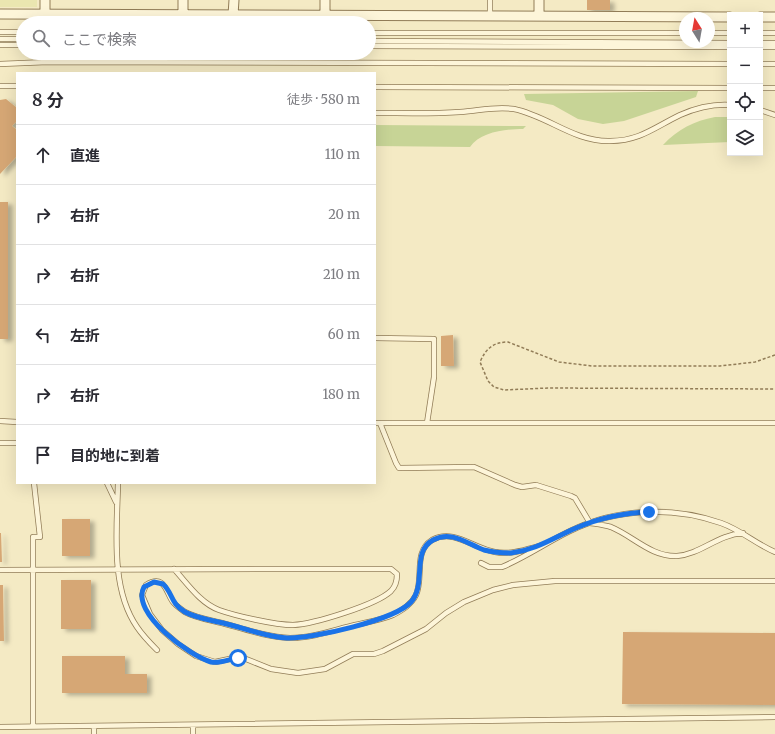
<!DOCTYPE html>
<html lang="ja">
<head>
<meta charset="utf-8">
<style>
  :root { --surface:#fff; --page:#f2f2f3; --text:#2b2b33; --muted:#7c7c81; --line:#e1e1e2 }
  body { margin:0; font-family:Merriweather,"Noto Sans JP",serif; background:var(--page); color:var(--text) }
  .controls { position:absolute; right:12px; top:12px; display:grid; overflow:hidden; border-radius:0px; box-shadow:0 4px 16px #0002 }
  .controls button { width:36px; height:36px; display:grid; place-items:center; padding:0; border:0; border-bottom:1px solid var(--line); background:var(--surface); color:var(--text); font:20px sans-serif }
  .compass { position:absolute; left:679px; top:12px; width:36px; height:36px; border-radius:50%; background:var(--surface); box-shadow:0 4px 16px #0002; rotate:349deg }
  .stop { position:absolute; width:12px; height:12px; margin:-9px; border:3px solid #1a73e8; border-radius:50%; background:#fff }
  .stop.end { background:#1a73e8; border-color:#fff; box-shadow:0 1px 4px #0008 }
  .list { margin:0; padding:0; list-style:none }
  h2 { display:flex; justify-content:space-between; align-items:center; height:52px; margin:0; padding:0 16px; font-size:17px }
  h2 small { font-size:13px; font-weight:400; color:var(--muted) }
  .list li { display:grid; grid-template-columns:26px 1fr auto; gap:12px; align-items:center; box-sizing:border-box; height:60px; padding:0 16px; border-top:1px solid var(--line) }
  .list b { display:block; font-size:15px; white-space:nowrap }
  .list em { font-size:13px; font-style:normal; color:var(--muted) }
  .icon { flex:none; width:22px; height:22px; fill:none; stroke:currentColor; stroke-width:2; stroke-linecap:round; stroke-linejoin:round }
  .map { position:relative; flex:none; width:775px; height:734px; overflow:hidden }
  .search { position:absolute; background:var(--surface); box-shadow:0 4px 16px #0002; left:16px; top:16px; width:360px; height:44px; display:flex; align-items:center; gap:10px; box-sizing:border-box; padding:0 14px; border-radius:22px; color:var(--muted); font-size:15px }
  .panel { position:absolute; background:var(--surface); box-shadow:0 4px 16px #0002; left:16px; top:72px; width:360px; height:412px; border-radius:0px }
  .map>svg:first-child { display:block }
  .farmland { fill:#eae6b0 }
  .green { fill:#c7d496 }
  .building { fill:#d6a775; filter:url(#shadow) }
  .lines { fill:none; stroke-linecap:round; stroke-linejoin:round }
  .lane-casing { stroke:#917c57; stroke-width:6 }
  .street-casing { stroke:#917c57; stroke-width:11 }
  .path { stroke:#917c57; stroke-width:1.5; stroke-dasharray:3 2; stroke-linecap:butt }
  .lane { stroke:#fdf5d9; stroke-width:4.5 }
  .street { stroke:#fdf5d9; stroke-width:9 }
  .route { stroke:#1a73e8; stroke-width:5 }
</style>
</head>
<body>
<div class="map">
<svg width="775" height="734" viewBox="0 0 775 734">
  <defs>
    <filter id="shadow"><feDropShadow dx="4.5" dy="2.5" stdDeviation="2" flood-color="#0004"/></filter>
  </defs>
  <rect width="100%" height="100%" fill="#f4eac4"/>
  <!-- farmland -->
  <path class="farmland" d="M0 0H37V7H0Z"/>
  <!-- green -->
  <path class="green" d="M698 91 696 97 624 121 603 124 578 119 553 105 526 100 524 94Z
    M715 117H730V142L663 145C678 129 694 121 715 117Z
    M375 125 526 126 523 129C506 129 480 132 470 147L375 146Z"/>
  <!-- building -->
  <path class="building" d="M587 0H610V10H587Z
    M6 99 17 108V121L12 126 17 130V156L0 174V100Z
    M0 202H8V339H0Z
    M453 335 454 366H441V336Z
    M62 519H90V556H62Z
    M0 533H1L2 562H0Z
    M61 580H91V629H61Z
    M0 585H3L4 641H0Z
    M623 632 775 633V705L622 704Z
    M62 656H125V674H147V693H62Z"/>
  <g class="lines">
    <defs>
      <path id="lane" d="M490 16V0
        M0 32H23
        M369 33H685
        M709 33H730
        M760 33H775
        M0 39H23
        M369 41 730 43
        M760 43H775
        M0 45H23
        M369 46 730 47
        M760 47H775
        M0 64 48 62 730 64
        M760 64H775
        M0 86H17
        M375 87 730 88
        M760 88H775
        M760 110 775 115
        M375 113C403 113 432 114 460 112 479 111 494 106 514 109 548 116 574 142 610 141 640 141 655 127 680 115 696 108 713 104 730 105
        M375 338 434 339V377L427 423
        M0 421 17 422
        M375 423H775
        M380 423 396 463 399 468 474 467 515 485 522 487 536 485 571 496 575 498 590 523C596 524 604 525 611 527 633 536 651 557 677 556 701 554 717 535 743 533
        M0 443H17
        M107 483 116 502
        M118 483C117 529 110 588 137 627 143 636 150 643 157 650
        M543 545C527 549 511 555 495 552 474 549 454 528 432 540 413 552 424 577 416 595 411 605 402 610 393 615 381 620 368 622 355 625 334 630 312 638 290 638 267 637 244 629 222 623 210 620 196 618 185 612 181 609 176 606 173 602 166 593 165 573 146 585L142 595 150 614 162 630 178 644 196 656 215 662 234 658 246 659 271 669 298 673 325 669 353 654H374L383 651 426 629 446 613 464 602 493 590 513 585 555 581H775
        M481 563 489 567H502C526 557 547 542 570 531 617 508 672 506 721 523 741 530 756 544 775 552
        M0 570C130 569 261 569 391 569L397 574C397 581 396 586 391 591 376 605 314 624 293 625 275 625 236 616 219 610 200 603 187 583 174 569
        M33 726V537H40L34 483
        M94 726V734
        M0 727 775 717
        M193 734V725"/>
      <path id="street" d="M325 0V15
        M0 14 730 17
        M45 14V0
        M183 15V0
        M233 15 234 0
        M539 16V0
        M760 17H775"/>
    </defs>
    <!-- lane casing -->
    <use href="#lane" class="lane-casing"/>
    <!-- street casing -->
    <use href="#street" class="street-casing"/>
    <!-- path -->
    <path class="path" d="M775 355 755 362 720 366H592L559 362 508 342C494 342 486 348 480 362L488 381 494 387 504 390 548 388 775 389"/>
    <!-- lane -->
    <use href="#lane" class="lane"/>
    <!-- street -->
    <use href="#street" class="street"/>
  </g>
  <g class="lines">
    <!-- route -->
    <path class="route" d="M238 658C229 659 220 664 211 662 190 656 130 613 144 587L154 582 163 584C173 593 170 603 185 612 196 618 210 620 223 623 244 628 266 637 287 638 312 639 395 620 411 602 427 584 411 552 433 540 452 530 467 544 484 550 492 552 502 553 511 553 536 550 553 538 576 528 599 518 624 513 649 512"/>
  </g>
</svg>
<div class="controls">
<button>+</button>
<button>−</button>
<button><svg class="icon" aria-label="locate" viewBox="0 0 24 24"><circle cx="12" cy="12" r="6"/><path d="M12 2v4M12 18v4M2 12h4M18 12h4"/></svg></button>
<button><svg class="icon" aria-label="layers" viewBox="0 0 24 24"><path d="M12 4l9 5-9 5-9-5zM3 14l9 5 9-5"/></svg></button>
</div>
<svg class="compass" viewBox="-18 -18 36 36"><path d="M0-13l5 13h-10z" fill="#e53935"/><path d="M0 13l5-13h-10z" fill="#7c7c81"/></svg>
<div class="stop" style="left:238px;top:658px"></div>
<div class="stop end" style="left:649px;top:512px"></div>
<div class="search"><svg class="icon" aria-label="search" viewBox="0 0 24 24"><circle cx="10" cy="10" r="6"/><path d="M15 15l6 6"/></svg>ここで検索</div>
<section class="panel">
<h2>8 分<small>徒歩 · 580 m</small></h2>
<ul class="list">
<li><svg class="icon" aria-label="ahead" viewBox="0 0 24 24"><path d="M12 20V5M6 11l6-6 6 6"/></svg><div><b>直進</b></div><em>110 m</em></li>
<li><svg class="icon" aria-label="right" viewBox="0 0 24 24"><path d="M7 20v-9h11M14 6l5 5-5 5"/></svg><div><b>右折</b></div><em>20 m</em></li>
<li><svg class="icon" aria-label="right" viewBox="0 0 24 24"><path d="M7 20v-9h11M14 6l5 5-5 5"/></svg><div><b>右折</b></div><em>210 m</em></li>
<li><svg class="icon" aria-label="left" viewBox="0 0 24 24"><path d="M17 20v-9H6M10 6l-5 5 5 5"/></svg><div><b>左折</b></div><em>60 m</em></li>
<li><svg class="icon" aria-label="right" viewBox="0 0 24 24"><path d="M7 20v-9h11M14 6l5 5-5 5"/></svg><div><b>右折</b></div><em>180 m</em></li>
<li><svg class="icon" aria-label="arrive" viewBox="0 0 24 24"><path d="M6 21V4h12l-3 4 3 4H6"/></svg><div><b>目的地に到着</b></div></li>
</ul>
</section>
</div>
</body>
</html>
